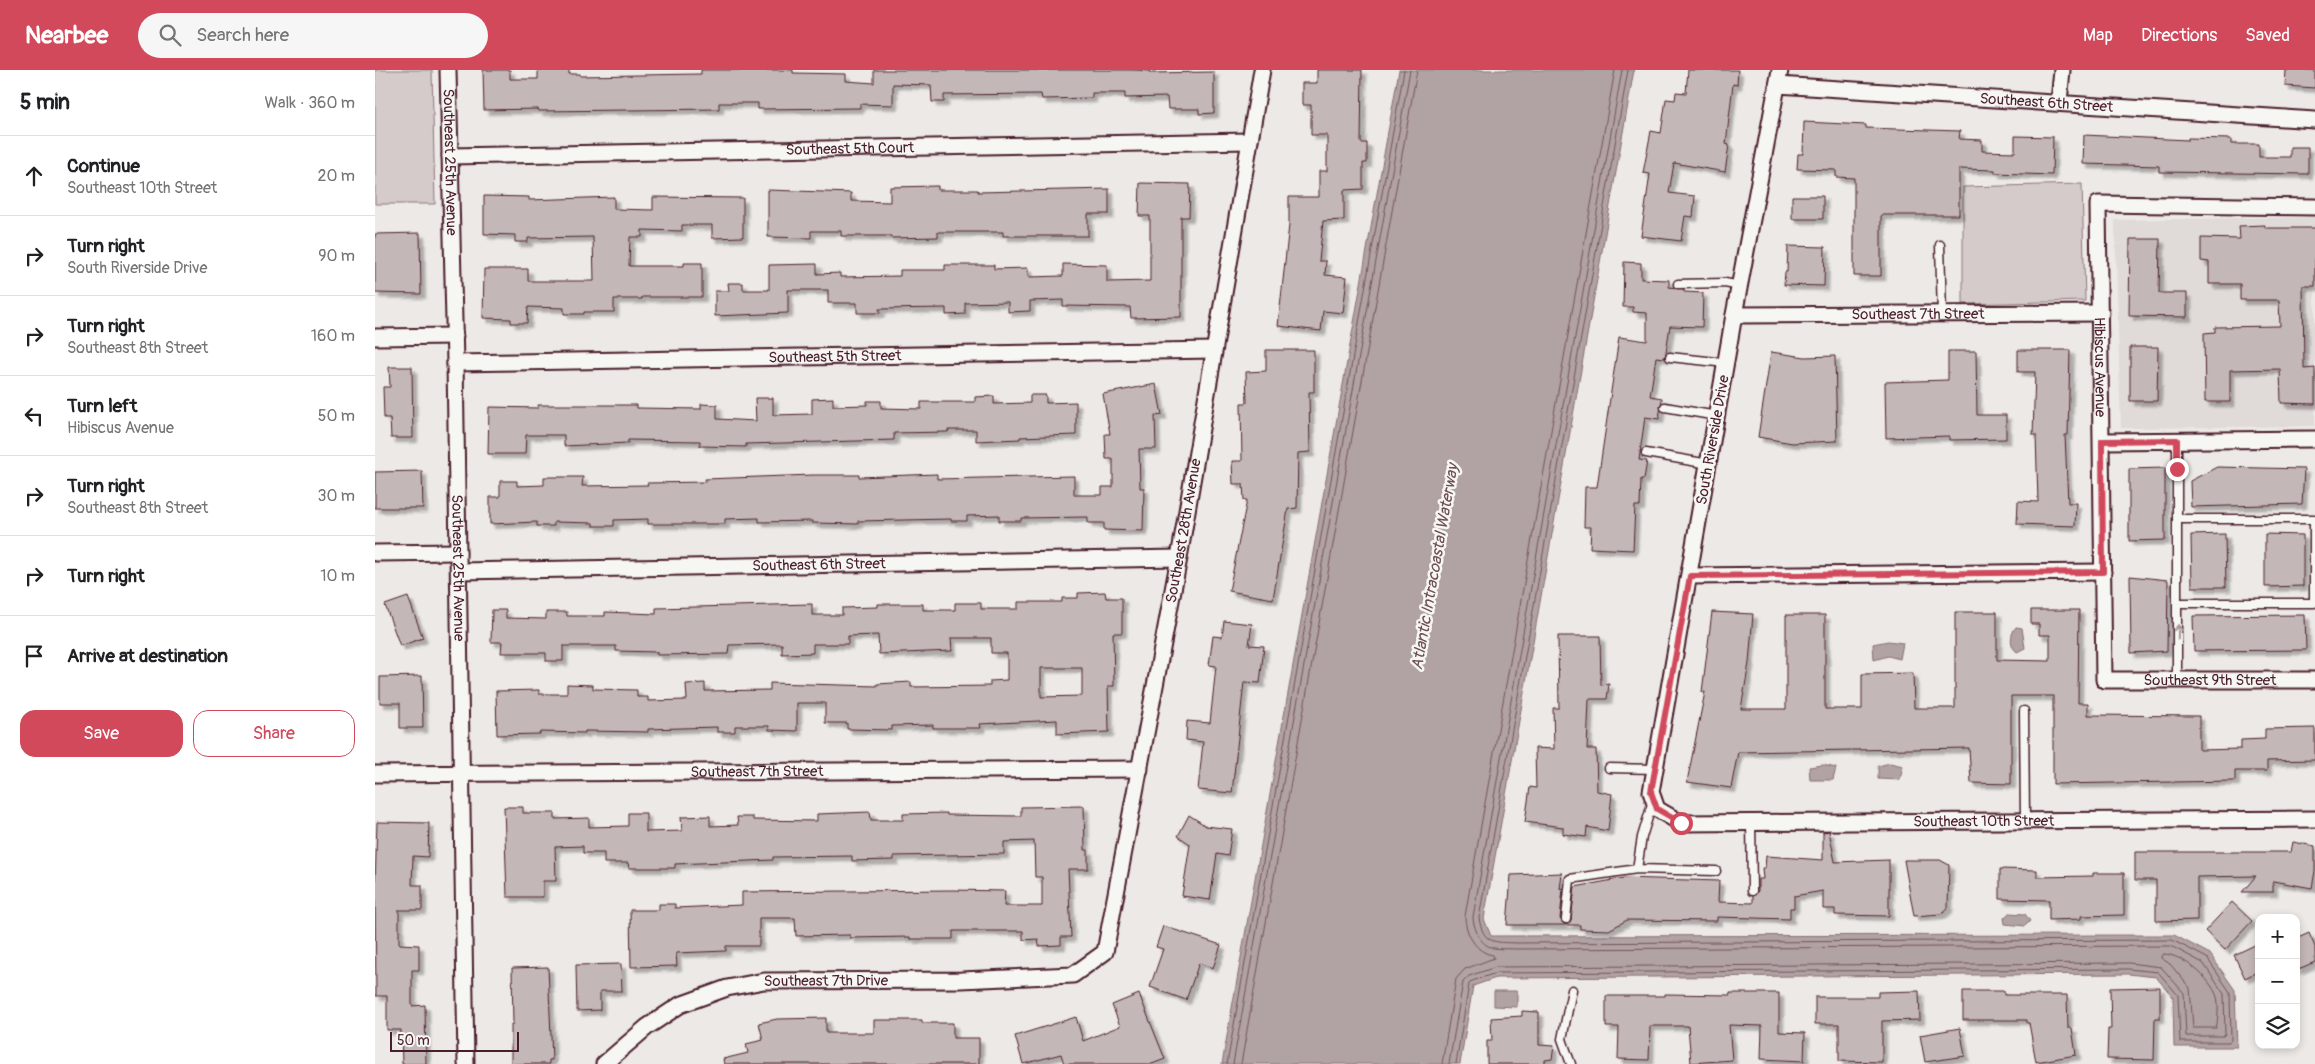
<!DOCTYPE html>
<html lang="en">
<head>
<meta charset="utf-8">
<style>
  :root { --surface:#fff; --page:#f6f6f6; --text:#202124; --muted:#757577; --line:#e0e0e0; --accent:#d1495b }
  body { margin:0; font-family:Pangolin,sans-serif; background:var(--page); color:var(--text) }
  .controls { position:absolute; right:15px; bottom:15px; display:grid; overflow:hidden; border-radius:10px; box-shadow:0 2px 8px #0003 }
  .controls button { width:45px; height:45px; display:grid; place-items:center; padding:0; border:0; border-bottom:1px solid var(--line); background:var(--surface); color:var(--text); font:25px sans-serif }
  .scale { position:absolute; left:15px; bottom:12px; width:129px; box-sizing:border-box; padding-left:5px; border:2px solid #4a1f2b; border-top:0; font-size:14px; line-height:18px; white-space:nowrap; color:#4a1f2b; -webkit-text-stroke:4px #f6f6f2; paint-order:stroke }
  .stop { position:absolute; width:15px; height:15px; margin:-11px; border:4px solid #d1495b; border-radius:50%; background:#fff }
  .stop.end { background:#d1495b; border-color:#fff; box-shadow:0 1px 5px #0008 }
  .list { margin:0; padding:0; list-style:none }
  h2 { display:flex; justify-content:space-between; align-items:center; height:65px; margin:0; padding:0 20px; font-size:21px }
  h2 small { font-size:16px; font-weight:400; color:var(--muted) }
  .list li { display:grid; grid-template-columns:32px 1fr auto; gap:15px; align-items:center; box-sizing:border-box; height:80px; padding:0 20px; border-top:1px solid var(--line) }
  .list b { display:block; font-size:19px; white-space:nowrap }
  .list p { margin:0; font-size:16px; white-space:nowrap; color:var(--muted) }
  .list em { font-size:16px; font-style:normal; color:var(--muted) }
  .actions { display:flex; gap:10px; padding:15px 20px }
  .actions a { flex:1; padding:11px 0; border:1px solid var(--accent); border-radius:15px; text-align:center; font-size:18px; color:var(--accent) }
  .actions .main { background:var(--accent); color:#fff }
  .icon { flex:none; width:28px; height:28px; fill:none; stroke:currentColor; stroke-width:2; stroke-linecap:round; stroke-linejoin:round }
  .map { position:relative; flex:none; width:1940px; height:994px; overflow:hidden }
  header { display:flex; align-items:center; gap:30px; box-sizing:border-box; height:70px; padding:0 25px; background:var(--accent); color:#fff }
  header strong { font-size:24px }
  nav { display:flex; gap:28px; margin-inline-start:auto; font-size:18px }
  .search { width:350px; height:45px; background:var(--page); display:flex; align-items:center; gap:12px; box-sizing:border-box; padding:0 18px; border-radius:28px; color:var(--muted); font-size:19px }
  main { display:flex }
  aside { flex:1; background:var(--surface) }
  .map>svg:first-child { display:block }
  .built { fill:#e0dad8 }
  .green { fill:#d4cbca; stroke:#8f757a }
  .water { fill:#b1a2a3; stroke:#886e73 }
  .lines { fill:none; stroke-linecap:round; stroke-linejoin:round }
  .shore { stroke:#73535b; stroke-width:1 }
  .building { fill:#c4b7b7; stroke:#4a1f2b; fill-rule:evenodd; filter:url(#shadow) }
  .service-casing { stroke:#4a1f2b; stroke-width:11 }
  .minor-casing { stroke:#4a1f2b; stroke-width:19 }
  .service { stroke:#f6f6f2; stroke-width:8 }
  .minor { stroke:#f6f6f2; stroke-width:15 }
  .oneway { stroke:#a99598 }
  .route { stroke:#d1495b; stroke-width:6 }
  .labels { text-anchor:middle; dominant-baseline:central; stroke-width:5; stroke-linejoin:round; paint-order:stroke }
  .street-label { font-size:15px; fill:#4a1f2b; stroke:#f6f6f2 }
  .water-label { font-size:16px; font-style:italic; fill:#6e4d55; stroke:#f6f6f2 }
</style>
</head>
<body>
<header>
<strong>Nearbee</strong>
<div class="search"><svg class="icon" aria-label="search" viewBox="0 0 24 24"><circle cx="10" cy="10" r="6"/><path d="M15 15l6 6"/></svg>Search here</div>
<nav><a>Map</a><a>Directions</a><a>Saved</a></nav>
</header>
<main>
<aside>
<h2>5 min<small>Walk · 360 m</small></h2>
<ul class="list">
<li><svg class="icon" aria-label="ahead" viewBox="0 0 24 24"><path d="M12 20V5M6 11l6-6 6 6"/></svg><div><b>Continue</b><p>Southeast 10th Street</p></div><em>20 m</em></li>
<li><svg class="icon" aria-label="right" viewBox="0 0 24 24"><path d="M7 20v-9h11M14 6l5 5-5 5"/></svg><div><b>Turn right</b><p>South Riverside Drive</p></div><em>90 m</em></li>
<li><svg class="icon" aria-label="right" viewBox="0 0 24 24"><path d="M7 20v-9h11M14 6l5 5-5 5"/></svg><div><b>Turn right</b><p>Southeast 8th Street</p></div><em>160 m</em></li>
<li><svg class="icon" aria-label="left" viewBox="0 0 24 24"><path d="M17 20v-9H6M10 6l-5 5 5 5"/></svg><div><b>Turn left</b><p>Hibiscus Avenue</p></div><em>50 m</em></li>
<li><svg class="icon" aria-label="right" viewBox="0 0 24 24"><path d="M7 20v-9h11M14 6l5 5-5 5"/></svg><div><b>Turn right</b><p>Southeast 8th Street</p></div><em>30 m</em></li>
<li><svg class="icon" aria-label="right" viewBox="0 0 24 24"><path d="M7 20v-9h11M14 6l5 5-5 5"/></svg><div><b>Turn right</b></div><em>10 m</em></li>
<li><svg class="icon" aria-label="arrive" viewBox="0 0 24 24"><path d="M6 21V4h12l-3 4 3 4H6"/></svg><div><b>Arrive at destination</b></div></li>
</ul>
<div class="actions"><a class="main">Save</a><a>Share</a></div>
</aside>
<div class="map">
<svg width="1940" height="994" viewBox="0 0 1940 994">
  <defs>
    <filter id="shadow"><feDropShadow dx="4.5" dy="4.5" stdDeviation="1" flood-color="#0004"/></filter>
  </defs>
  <rect width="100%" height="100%" fill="#ece9e6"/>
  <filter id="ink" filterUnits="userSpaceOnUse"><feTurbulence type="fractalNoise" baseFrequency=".02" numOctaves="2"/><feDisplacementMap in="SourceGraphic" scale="10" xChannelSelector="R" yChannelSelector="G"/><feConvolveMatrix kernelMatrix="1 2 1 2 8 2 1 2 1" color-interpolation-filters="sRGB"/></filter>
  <g filter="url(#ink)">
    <!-- built -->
    <path class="built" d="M1940 147V356L1746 358 1740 150Z"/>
    <!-- green -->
    <path class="green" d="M0 0H57L60 134H0Z
      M1707 114 1710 231 1588 234V117Z"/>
    <!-- water -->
    <path class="water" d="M1024 0H1259L1109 849 1116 866 1799 865 1835 884 1860 920 1862 977H1799L1798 927 1781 907 1753 904 1121 908 1098 916 1085 994H847Z
      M1641 557 1647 558 1650 578 1642 582C1634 576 1635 564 1641 557Z
      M1513 571 1528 573 1525 589 1513 586 1499 590 1498 574Z
      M1515 693 1528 696 1525 710 1503 709V696Z
      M1448 695 1461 698 1458 710H1435L1434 697Z
      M1634 843 1650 844 1655 851 1650 856 1630 854 1629 848Z
      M1119 921H1142V937L1119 936Z"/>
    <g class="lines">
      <!-- shore -->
      <path class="shore" d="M1788 884C1807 884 1836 908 1842 927 1844 934 1843 951 1841 958H1818L1815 918 1795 894 1786 888Z
        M852 994 1029 0
        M858 994 1035 0
        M866 994 1042 0
        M1067 994 1081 909 1090 899 1119 888 1118 885C1101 883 1090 863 1090 846L1240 0
        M1074 994 1088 912 1094 906 1121 897 1754 893 1786 897 1809 923 1811 966H1848L1850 964 1849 924 1828 893 1796 876 1141 879C1122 878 1111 882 1102 863 1100 857 1098 853 1098 847L1247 0
        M1081 994 1094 914 1097 911 1121 903 1753 899 1783 902 1803 925 1805 972H1854L1856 970 1855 922 1832 888 1797 870 1141 873C1119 872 1108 874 1104 848L1253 0"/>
    </g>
    <!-- building -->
    <path class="building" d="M108 0H135V9H163V0H194V4H205V6L326 4V0H418V3L471 4V11L499 13V0H757L775 1V3L839 2V43L824 44V39H793L792 27 750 28V23H717V28L667 29 666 24 569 25V32H557L556 15 518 14V35L485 34V38L383 39V33H344V39L164 41 163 39 109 40Z
      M942 0H987L986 73H992V93H988V119L969 120V150L948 151 944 191H951L950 205 972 207 968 243 948 241 946 261 903 256 914 155V127H944V101H952V65H936V35H927V13H942Z
      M1313 0H1363L1362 15 1358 14 1351 74 1354 75 1350 102 1299 93 1294 123 1320 126 1318 147 1310 146 1306 171 1266 166 1275 104 1268 103 1276 61 1286 63 1291 29 1300 30 1301 22 1311 23Z
      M1911 0H1940V18L1910 16Z
      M1429 52 1491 55V58L1585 61 1584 69 1607 70V81L1640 82V66L1678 67 1677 105 1620 103V100L1584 99V145H1506V206H1479V108L1461 107V100L1422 99 1423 84H1428Z
      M1709 65 1813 70V68L1856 69V74H1884V87H1915V77H1933V104L1784 102V96L1708 94Z
      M765 113 815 114 814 147H806V247L756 248 755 237 688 236V230L655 231V241L633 242V232L590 233V244L571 245V238L504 239 505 243H482V233H453V220H413V243L340 246V221H354L353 213H368V220H394V195L442 194V204L465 203V207L525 206V200H570V195H619V199L653 198V207L688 206V194L732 195V212L775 211V146H764Z
      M563 116V120H603V122L734 119V144H713V166H628V162H563V167L516 168V166H466V161H436V168L393 167V120L476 123V131L515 132V117Z
      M109 126 154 127V130L239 127V139L278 140V127L368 128V167L337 168V155H307V161L267 160V167H255L254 196H309V193H327V227H267V229H239V242H209V244H189V238L153 237 152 253H136V249L108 248 109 199H153V211H219L218 167 153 168V172H140V165L109 164Z
      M1417 126H1448V149H1417Z
      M1890 155V158H1940V216H1928L1929 299 1940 298V334L1906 333 1905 299 1855 300V332H1830L1829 263 1840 262V257L1905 256 1904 230H1865V214H1834V192L1826 191V168L1865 169 1864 156Z
      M45 163 46 224 0 223V164Z
      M1755 169H1785L1784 223H1812V247L1754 246Z
      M1413 176 1450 177 1449 216 1409 215 1410 202H1412Z
      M1249 192 1266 193V209L1294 210V217L1309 219V222L1328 223 1327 257 1295 256 1290 288 1281 287 1275 326 1287 328 1284 349 1270 347 1264 390 1272 391 1269 409H1266L1265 436H1260L1258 480 1215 478 1216 457H1209L1210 417H1222L1244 267 1272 271V243L1258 242V237H1248Z
      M1755 277H1783L1782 331H1755Z
      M891 280H939V322H934L935 382 923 383 922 438 913 439 898 529 854 521 872 430H869L868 414H858L857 391H867L866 333H872L871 302 891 301Z
      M1643 280H1695L1693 365H1690L1693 433H1701L1700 456 1642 454 1643 431 1663 432 1661 365H1658L1660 302H1643Z
      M1573 281H1601L1602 345H1631V369L1574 370V366L1511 368 1510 312 1573 310Z
      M1396 282 1430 287 1460 286 1462 371 1417 373 1383 367Z
      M14 297H37L38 368H16L15 348H9L8 317H15Z
      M781 314 787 345 780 346 781 379H764L765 418H769L768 461 729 460V453H713V447L646 448V451H624V445L592 446V451H576V449L483 451V454L437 453V451L384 452V448L350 449V454H273V449L239 450V456H218V453L179 452V456H162V452L115 454V427H125V411H142V416L169 415V407H208L207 416 273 415 272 413 330 412V409L438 405H484V407L562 404V409L699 406V425H727V417H738V389H731L730 364H735L728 324Z
      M655 325H671V333L701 332V365L645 367V369L601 371V360H573V362L519 363V370L371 374V377L325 376V371L253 370V373L189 376V365H151L150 384H113L114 337 163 338V335H262V338L326 339V334L342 335V349L381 351 380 328H398V345L437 344V329L458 328V336L492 335V331H506V338L546 339V332H600V327L619 326V334L655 333Z
      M1842 397 1929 399 1927 434 1816 437 1815 411Z
      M1790 398V470L1754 471V399Z
      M47 401 48 438H0V402Z
      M1850 464 1851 517H1817L1816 465Z
      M1890 464 1928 465V516L1890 517Z
      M1755 506 1793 510 1792 581 1756 583Z
      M730 522 731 528H747V563H738L739 616H733L734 662 682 664V650L605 654 606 658H558V655L517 656V660L472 659V653H450V633H422V661L394 660V656H360V662H342V657L273 659V662L210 661V663L165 662V664L122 665 121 621 164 620V624H192V614L218 615V619L262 620V627H273V631L312 630 311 614 330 613V621L395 620V613L502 616V614L536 612V617L615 616V611L632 610V583H616V568H576L577 581 504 584 503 565 473 566V574H438V583L407 584V574L354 575 353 584 282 585V582L241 581V576H188V591H171V583H126L127 572H116L117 540H131V548L171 549V542H192V546H230V542L281 544V538L437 534V545H467V538L503 537V534H548V540H580V533H606V539H643V532H687V528H703V523ZM666 598H707V626L666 627Z
      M33 527 48 568 25 576 10 535Z
      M1656 540H1704L1703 633H1713V645L1824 646V680L1866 679V670L1890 669V659L1940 658V690L1892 691V701H1860V711L1678 714V626H1636V714L1596 713 1594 678 1363 682 1356 718 1312 712 1330 622H1327L1337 542 1378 544 1374 593 1366 639H1411V545H1450V639H1487V604L1538 603 1539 638H1580V542H1622V590L1675 591V565H1664V554H1656Z
      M1930 545 1931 580 1819 581 1818 546Z
      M849 551 877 554 874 575 889 576 885 613 869 612 857 723 823 720 828 672 811 670 812 651 835 653 841 596 834 595 838 566 847 567Z
      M1183 566H1225L1226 615 1234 614 1232 629H1214L1212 679H1221L1222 721 1237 724 1233 761 1212 757 1211 767 1188 764V757L1150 752 1155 717 1161 718 1160 678 1179 679 1178 638H1184Z
      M47 606 48 658H25V633H5V607Z
      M709 736 710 780H713V799H693L696 867H686V875L664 876 663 869 648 870V861H578V869H535V867L475 868V865L421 866 420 848H384V876H351V881L301 883 302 896 256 897 255 840H284V834H300V838L367 835V822L577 820 630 821 629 836H667V807H660L659 771 629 772V784L519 786V790L477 791V786L398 787V790L300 794V798H254L253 793H229V783H208V776L180 777 181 811H168V827H132L129 737H148V743H180V749L214 748V757L253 756V743H271V762L307 761 306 747 335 746V756L363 755 362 747H378V750L442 751V744L495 742 496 750H528V744L572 743V745L646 746V737Z
      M814 745 831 756 857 759 853 786 842 784 835 830 807 826 815 774 803 766Z
      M2 752 54 753 53 787 38 786 37 815H47V840H24V874L44 875V900H37V936L50 935 51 994H27L26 960H12V926H1L0 816Z
      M1454 761 1460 792 1514 790V846L1460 845V839H1448V821L1419 826V838H1415V849L1342 847V851L1252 850 1234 860 1205 859V855H1132L1136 805 1187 803 1185 819 1188 818 1185 849 1190 854 1196 850 1200 817 1249 808 1344 811 1343 832 1378 833V826L1383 821V809H1388L1387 798H1390L1391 786 1448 790V762Z
      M1918 772 1940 776V801L1937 818 1898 811V822H1867L1881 806 1822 807V850L1781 851V810H1760V782H1916Z
      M1529 790H1565L1574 795 1573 838 1566 844 1539 846Z
      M1625 799 1662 800V807L1718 806V803H1749V845L1706 846V849L1674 850V830L1625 829Z
      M1857 832 1877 851 1850 880 1830 861Z
      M788 856 846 875 838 898 824 893 811 930 775 917 788 879 781 877Z
      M1934 863 1940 877V892L1921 900V869Z
      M1884 873V901L1870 908 1859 885Z
      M246 894 247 921H225V940L202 941 201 895Z
      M173 897 177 990H174V994H136V954H138L137 898Z
      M1785 917V948H1780L1779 990 1732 989 1733 959H1736L1735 918Z
      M1544 921 1545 950 1507 951V992L1464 991V954H1440V927H1503V922Z
      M1588 921H1629V925H1692L1693 958H1697L1701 985 1661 992 1654 953H1652V950H1588Z
      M1355 923H1404V962L1430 963 1429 991 1386 989 1387 956 1354 955 1357 990 1316 993 1313 956H1275L1274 990 1243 989 1244 957H1231V926H1290V924L1355 925Z
      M764 924 790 989 777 994H689L686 984 648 994 640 966 701 947 708 971 745 956 737 935Z
      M1147 941 1164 942V975L1179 976 1177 989 1170 990V994H1112V971H1117L1116 948 1147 946Z
      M451 948V963H499V950H547V953H578V968H604V994H349L348 989 373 983 371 974 388 970 384 953 402 949Z
      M1585 958 1590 986 1550 992 1545 965Z"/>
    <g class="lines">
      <defs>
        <path id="service" d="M1565 175 1567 244
          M1303 214 1350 213 1365 216
          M1295 287 1351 293
          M1290 337 1342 346
          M1802 371V611
          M1271 383 1334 394
          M1803 449H1939V533H1803
          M1649 641 1650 750
          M1234 698 1280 699
          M1278 731 1267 767 1262 799 1341 801
          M1376 752 1377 821
          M1191 849 1195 809 1262 799
          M1196 994 1187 969 1197 920"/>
        <g id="minor">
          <path id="s1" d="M73 0 80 293 91 994"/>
          <path id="s2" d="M1405 0 1359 245 1276 722 1282 739 1306 753 1940 749"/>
          <path id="s3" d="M1403 15 1940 50"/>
          <path d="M1684 32 1687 0"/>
          <path id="s4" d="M75 86 874 71"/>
          <path id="s5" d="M1940 137 1723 134 1729 610H1940"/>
          <path id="s6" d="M1359 245 1726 243"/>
          <path d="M0 267 80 266"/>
          <path id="s7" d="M80 293 839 280"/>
          <path d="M1727 371 1940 369"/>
          <path d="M0 483 83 482"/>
          <path id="s8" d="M84 501 804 488"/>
          <path d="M1315 506 1728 502"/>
          <path id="s9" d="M0 704 765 699"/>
          <path id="s10" d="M229 994 272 957 305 935 352 918 389 911 586 910 698 905 730 882 804 488 887 0"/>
        </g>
      </defs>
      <!-- service casing -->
      <use href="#service" class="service-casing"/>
      <!-- minor casing -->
      <use href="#minor" class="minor-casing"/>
      <!-- service -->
      <use href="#service" class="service"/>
      <!-- minor -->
      <use href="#minor" class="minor"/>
    </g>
    <!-- one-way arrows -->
    <defs><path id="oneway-shaft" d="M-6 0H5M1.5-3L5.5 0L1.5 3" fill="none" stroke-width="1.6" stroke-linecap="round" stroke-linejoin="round" transform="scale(1.25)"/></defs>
    <use class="oneway" href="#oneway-shaft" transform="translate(1803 562) rotate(-89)"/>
  </g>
  <g class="lines" filter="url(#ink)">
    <!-- route -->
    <path class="route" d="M1306 753 1282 739 1276 722 1315 506 1728 502 1727 371 1802 370V399"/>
  </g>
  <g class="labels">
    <!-- street labels -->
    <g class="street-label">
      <text stroke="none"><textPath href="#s3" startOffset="269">Southeast 6th Street</textPath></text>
      <text stroke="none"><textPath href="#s4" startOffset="400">Southeast 5th Court</textPath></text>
      <text stroke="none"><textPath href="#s1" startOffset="92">Southeast 25th Avenue</textPath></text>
      <text stroke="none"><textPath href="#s6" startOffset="184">Southeast 7th Street</textPath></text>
      <text stroke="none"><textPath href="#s7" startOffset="380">Southeast 5th Street</textPath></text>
      <text stroke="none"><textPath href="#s5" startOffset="380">Hibiscus Avenue</textPath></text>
      <text transform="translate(1338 370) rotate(-80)">South Riverside Drive</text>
      <text stroke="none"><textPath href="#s10" startOffset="961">Southeast 28th Avenue</textPath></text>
      <text stroke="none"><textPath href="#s8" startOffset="360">Southeast 6th Street</textPath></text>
      <text stroke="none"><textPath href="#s1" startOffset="498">Southeast 25th Avenue</textPath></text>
      <text stroke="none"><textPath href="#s5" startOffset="799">Southeast 9th Street</textPath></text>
      <text stroke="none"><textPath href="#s9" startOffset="382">Southeast 7th Street</textPath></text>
      <text stroke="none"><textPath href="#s2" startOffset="1082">Southeast 10th Street</textPath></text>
      <text stroke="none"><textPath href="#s10" startOffset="246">Southeast 7th Drive</textPath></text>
    </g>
    <!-- water labels -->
    <g class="water-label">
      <text transform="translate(1060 497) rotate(-80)">Atlantic Intracoastal Waterway</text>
    </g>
  </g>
</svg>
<div class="controls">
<button>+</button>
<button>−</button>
<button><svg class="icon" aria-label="layers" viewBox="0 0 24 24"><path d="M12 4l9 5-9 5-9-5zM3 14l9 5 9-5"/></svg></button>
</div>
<div class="scale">50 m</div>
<div class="stop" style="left:1306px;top:753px"></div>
<div class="stop end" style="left:1802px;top:399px"></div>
</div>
</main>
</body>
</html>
